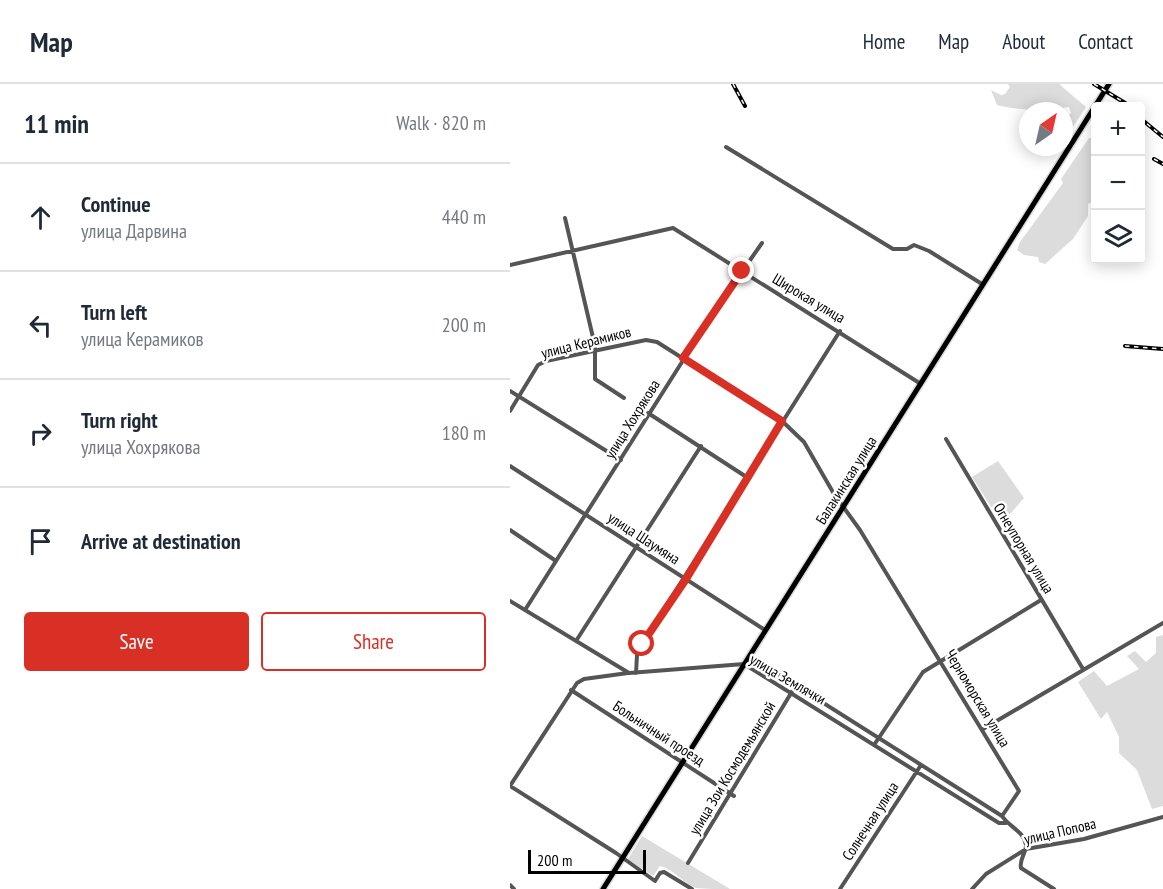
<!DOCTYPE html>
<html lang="en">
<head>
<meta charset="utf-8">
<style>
  :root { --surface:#fff; --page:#f6f6f7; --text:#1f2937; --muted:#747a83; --line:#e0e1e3; --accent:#d93025 }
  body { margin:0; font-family:"PT Sans Narrow",sans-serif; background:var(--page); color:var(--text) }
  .controls { position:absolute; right:18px; top:18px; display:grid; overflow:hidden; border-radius:6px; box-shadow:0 3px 15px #0003 }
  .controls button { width:54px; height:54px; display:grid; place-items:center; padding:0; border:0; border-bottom:2px solid var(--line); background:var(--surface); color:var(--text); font:30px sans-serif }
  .compass { position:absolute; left:509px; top:18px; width:54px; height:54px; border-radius:50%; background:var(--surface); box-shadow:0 3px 15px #0003; rotate:34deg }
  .scale { position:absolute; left:18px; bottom:15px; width:118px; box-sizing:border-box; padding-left:6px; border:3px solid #000; border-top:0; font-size:16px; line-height:21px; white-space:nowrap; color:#000; -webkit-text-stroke:4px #fff; paint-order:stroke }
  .stop { position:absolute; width:18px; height:18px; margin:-14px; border:4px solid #d93025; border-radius:50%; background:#fff }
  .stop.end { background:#d93025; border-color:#fff; box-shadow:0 2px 6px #0008 }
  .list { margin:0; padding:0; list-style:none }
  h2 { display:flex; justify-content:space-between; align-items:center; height:78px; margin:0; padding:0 24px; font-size:26px }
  h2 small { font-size:20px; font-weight:400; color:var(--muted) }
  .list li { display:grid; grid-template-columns:39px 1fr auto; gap:18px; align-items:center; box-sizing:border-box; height:108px; padding:0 24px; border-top:2px solid var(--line) }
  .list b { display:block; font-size:22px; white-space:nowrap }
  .list p { margin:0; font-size:20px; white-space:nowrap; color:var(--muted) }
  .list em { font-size:20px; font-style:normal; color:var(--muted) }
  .actions { display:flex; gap:12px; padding:18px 24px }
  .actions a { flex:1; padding:14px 0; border:2px solid var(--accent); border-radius:6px; text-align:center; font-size:21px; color:var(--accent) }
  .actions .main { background:var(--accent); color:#fff }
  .icon { flex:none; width:33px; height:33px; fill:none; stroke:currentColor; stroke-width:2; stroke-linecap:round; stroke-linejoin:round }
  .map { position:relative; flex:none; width:653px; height:805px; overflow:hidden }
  header { display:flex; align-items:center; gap:36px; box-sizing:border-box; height:84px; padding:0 30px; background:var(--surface); border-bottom:2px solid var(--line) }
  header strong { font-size:28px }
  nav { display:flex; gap:33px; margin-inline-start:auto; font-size:21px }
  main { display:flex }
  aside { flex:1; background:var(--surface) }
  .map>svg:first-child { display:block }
  .green { fill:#dcdcdc }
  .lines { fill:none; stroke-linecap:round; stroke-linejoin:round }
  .major-casing { stroke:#dbdbdb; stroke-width:8 }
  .minor { stroke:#555; stroke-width:4 }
  .major { stroke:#000; stroke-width:5 }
  .rail-casing { stroke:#000; stroke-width:4 }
  .rail { stroke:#fff; stroke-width:1.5; stroke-dasharray:4.5; stroke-linecap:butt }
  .route { stroke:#d93025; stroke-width:8 }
  .labels { text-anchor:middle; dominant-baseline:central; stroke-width:5; stroke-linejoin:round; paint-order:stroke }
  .street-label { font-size:15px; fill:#000; stroke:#fff }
</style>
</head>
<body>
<header>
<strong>Map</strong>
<nav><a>Home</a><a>Map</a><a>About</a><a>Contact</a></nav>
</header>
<main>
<aside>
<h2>11 min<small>Walk · 820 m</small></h2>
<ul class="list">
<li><svg class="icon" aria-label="ahead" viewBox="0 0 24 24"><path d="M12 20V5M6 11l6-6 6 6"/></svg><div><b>Continue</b><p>улица Дарвина</p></div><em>440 m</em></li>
<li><svg class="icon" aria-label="left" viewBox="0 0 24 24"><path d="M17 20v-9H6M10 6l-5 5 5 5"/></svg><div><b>Turn left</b><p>улица Керамиков</p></div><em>200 m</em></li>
<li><svg class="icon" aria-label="right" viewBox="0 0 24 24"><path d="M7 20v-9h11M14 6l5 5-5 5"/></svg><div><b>Turn right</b><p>улица Хохрякова</p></div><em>180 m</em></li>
<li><svg class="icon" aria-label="arrive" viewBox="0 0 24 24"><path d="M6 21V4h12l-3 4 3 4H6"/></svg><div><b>Arrive at destination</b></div></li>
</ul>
<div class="actions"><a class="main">Save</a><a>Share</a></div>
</aside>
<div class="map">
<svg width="653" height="805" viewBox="0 0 653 805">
  <rect width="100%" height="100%" fill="#fff"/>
  <!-- green -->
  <path class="green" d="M498 0H549L576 23 561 46H554L556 34 561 29 559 23C554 23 550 26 546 27 538 28 494 24 487 21L481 6 491 11 495 10 500 3Z
    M579 54H585V122L582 118 578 120V132L563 155 535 180 529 178 528 173 514 171 507 166 510 158 553 99 551 95Z
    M488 377 514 414 501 429 490 437 462 393Z
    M653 551V722L642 725 627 686 609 669V653L597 628 591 635 568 598 584 587 597 602 629 585 617 572 625 567 636 578 646 569V553Z
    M132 752 220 805C210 805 195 805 186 804 173 799 163 785 150 782L143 792 118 775Z"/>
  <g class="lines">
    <defs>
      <path id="major" d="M93 805 599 0"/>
    </defs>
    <!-- major casing -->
    <use href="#major" class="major-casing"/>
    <!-- minor -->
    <path class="minor" d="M216 63 383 165H397L404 161 419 167 472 200
      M55 134 85 262V295L114 314
      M0 181 163 144 411 300
      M0 307 111 376
      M0 327 28 281 36 277 136 256 147 258 272 337 294 358 324 410 350 446 509 707 492 732
      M138 329 238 394
      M436 355 573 585
      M0 382 255 546
      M0 446 46 477
      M0 517 119 589 234 580 489 739H496
      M15 526 203 229 252 159
      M66 557 191 362
      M239 572 492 732C499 743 514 747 516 761 516 770 509 775 511 784L544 805
      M126 589 127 571 132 560 330 247
      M61 606 224 712
      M473 645 653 539
      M364 661 413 588 531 516
      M0 702 106 769 145 797 150 789 154 788 182 805
      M0 702 67 599 74 595 118 589
      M178 779 286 601
      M0 801 4 805
      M330 805 411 681
      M462 805 476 790 516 765 574 755 653 733"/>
    <!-- major -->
    <use href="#major" class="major"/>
    <defs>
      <path id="rail" d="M223 0 235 22
        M584 0 620 22
        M630 34 653 53
        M644 75 653 80
        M615 262 653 265"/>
    </defs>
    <!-- rail casing -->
    <use href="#rail" class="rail-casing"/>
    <!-- rail -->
    <use href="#rail" class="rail"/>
  </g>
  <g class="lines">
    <!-- route -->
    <path class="route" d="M132 560 176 495 272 337 173 274 232 187"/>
  </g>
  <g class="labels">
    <!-- street labels -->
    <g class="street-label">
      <text transform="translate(299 214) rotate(31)">Широкая улица</text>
      <text transform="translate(76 258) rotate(-14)">улица Керамиков</text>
      <text transform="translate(122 335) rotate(-58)">улица Хохрякова</text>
      <text transform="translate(336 396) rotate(-58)">Балакинская улица</text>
      <text transform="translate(134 454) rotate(33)">улица Шаумяна</text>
      <text transform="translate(514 464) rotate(59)">Огнеупорная улица</text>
      <text transform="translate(278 595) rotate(30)">улица Землячки</text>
      <text transform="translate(468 614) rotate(59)">Черноморская улица</text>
      <text transform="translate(149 649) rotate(33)">Больничный проезд</text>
      <text transform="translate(222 684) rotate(-59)">улица Зои Космодемьянской</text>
      <text transform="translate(360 737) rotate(-57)">Солнечная улица</text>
      <text transform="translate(550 747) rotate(-13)">улица Попова</text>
    </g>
  </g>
</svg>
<div class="controls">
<button>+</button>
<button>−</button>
<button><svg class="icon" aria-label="layers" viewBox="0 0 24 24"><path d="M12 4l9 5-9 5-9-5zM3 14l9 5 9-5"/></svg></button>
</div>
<svg class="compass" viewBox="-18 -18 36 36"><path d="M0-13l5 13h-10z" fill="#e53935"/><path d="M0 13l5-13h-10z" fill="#747a83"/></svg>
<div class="scale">200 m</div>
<div class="stop" style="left:132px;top:560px"></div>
<div class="stop end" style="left:232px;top:187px"></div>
</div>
</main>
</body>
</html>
